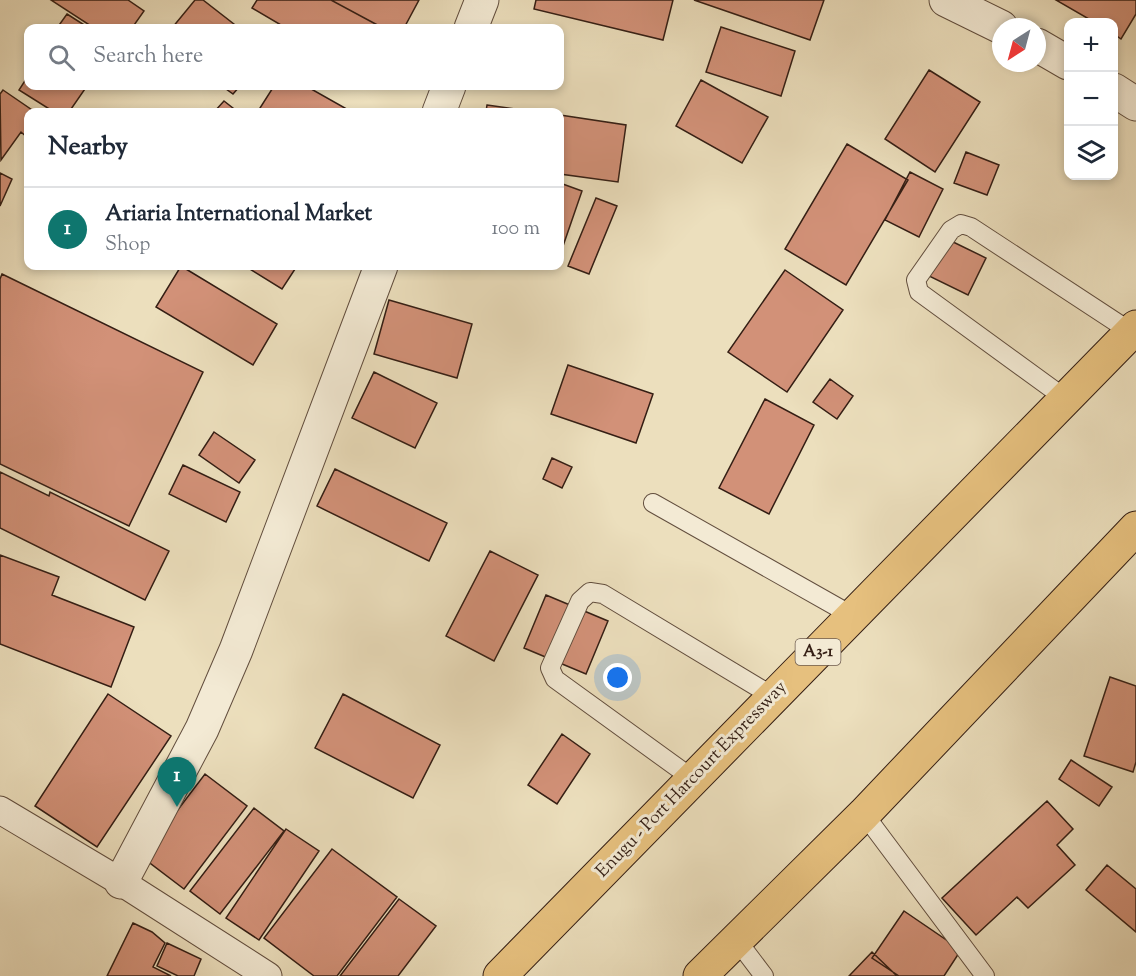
<!DOCTYPE html>
<html lang="en">
<head>
<meta charset="utf-8">
<style>
  :root { --surface:#fff; --page:#f2f2f3; --text:#1f2937; --muted:#747a83; --line:#e0e1e3; --accent:#0f766e }
  body { margin:0; font-family:"Sorts Mill Goudy",serif; background:var(--page); color:var(--text) }
  .controls { position:absolute; right:18px; top:18px; display:grid; overflow:hidden; border-radius:12px; box-shadow:0 3px 9px #0003 }
  .controls button { width:54px; height:54px; display:grid; place-items:center; padding:0; border:0; border-bottom:2px solid var(--line); background:var(--surface); color:var(--text); font:30px sans-serif }
  .compass { position:absolute; left:992px; top:18px; width:54px; height:54px; border-radius:50%; background:var(--surface); box-shadow:0 3px 9px #0003; rotate:216deg }
  .you { position:absolute; left:618px; top:678px; width:21px; height:21px; margin:-15px; border:4px solid #fff; border-radius:50%; background:#1a73e8; box-shadow:0 0 0 9px #1a73e833 }
  .badge { display:grid; place-items:center; width:39px; height:39px; border-radius:50%; background:var(--accent); color:#fff; font-size:20px; font-weight:700 }
  .pin { position:absolute; translate:-50% -50px; filter:drop-shadow(0 2px 3px #0008) }
  .pin::after { content:''; position:absolute; top:32px; width:21px; height:18px; background:inherit; clip-path:polygon(0 0,100% 0,50% 100%) }
  .list { margin:0; padding:0; list-style:none }
  h2 { display:flex; justify-content:space-between; align-items:center; height:78px; margin:0; padding:0 24px; font-size:26px }
  h2 small { font-size:20px; font-weight:400; color:var(--muted) }
  .list li { display:grid; grid-template-columns:39px 1fr auto; gap:18px; align-items:center; box-sizing:border-box; height:84px; padding:0 24px; border-top:2px solid var(--line) }
  .list b { display:block; font-size:22px; white-space:nowrap }
  .list p { margin:0; font-size:20px; white-space:nowrap; color:var(--muted) }
  .list em { font-size:20px; font-style:normal; color:var(--muted) }
  .icon { flex:none; width:33px; height:33px; fill:none; stroke:currentColor; stroke-width:2; stroke-linecap:round; stroke-linejoin:round }
  .map { position:relative; flex:none; width:1136px; height:976px; overflow:hidden }
  .search { position:absolute; background:var(--surface); box-shadow:0 3px 9px #0003; left:24px; top:24px; width:540px; height:66px; display:flex; align-items:center; gap:15px; box-sizing:border-box; padding:0 21px; border-radius:12px; color:var(--muted); font-size:22px }
  .panel { position:absolute; background:var(--surface); box-shadow:0 3px 9px #0003; left:24px; top:108px; width:540px; height:162px; border-radius:12px }
  .map>svg:first-child { display:block }
  .building { fill:#d29178; stroke:#341e14; stroke-width:1.5 }
  .lines { fill:none; stroke-linecap:round; stroke-linejoin:round }
  .service-casing { stroke:#624e3e; stroke-width:20 }
  .pedestrian-casing { stroke:#624e3e; stroke-width:29 }
  .minor-casing { stroke:#624e3e; stroke-width:35 }
  .trunk-casing { stroke:#341e14; stroke-width:35 }
  .service { stroke:#f3ead4; stroke-width:18 }
  .pedestrian { stroke:#f3ead4; stroke-width:27 }
  .minor { stroke:#f3ead4; stroke-width:33 }
  .trunk { stroke:#e6c07e; stroke-width:33 }
  .labels { text-anchor:middle; dominant-baseline:central; stroke-width:6; stroke-linejoin:round; paint-order:stroke }
  .shield { fill:#f3ead4; stroke:#6d5b4e; stroke-width:1.5 }
  .shield-label { font-size:16px; font-weight:bold; fill:#341e14 }
  .street-label { font-size:18px; fill:#341e14; stroke:#f3ead4 }
</style>
</head>
<body>
<div class="map">
<svg width="1136" height="976" viewBox="0 0 1136 976">
  <rect width="100%" height="100%" fill="#ecdfbd"/>
  <filter id="stains"><feTurbulence type="fractalNoise" baseFrequency=".00333" numOctaves="4"/><feColorMatrix values="0 0 0 0 .2 0 0 0 0 .09 0 0 0 0 .02 0 0 0 .5 -.17"/></filter>
  <radialGradient id="worn" r=".72"><stop offset=".6" stop-color="#630" stop-opacity="0"/><stop offset="1" stop-color="#630" stop-opacity=".3"/></radialGradient>
  <!-- building -->
  <path class="building" d="M51 0H128L144 11 132 28H94Z
    M51 0H128L144 11 132 28H94Z
    M195 0H203L239 28H172Z
    M195 0H203L239 28H172Z
    M257 0H331L383 28H286L252 8Z
    M331 0H419L404 28H383Z
    M536 0H673L663 40 534 9Z
    M694 0H824L810 40Z
    M694 0H824L810 40Z
    M1056 0H1136V14L1121 39 1114 34V22H1094Z
    M67 14 89 28H57Z
    M67 14 89 28H57Z
    M721 27 795 51 781 96 706 72Z
    M929 70 980 102 935 172 885 139Z
    M28 76V86H87L69 112H54L19 90Z
    M28 76V86H87L69 112H54L19 90Z
    M701 80 768 117 742 163 676 126Z
    M701 80 768 117 742 163 676 126Z
    M222 86H240L233 94Z
    M222 86H240L233 94Z
    M274 86H306L352 112H267L260 108Z
    M274 86H306L352 112H267L260 108Z
    M3 90 35 112H28V138L21 132 1 160 0 94Z
    M3 90 35 112H28V138L21 132 1 160 0 94Z
    M224 101 238 112H214Z
    M224 101 238 112H214Z
    M487 105 538 112H486Z
    M560 115 626 125 618 182 560 174Z
    M847 144 908 180 846 285 785 249Z
    M966 152 999 165 987 195 954 183Z
    M910 172 943 189 919 237 885 220Z
    M0 173 12 179 0 206Z
    M0 173 12 179 0 206Z
    M560 183 582 191 563 246 560 244Z
    M560 183 582 191 563 246 560 244Z
    M596 198 617 206 589 274 568 266Z
    M596 198 617 206 589 274 568 266Z
    M947 239 986 258 968 295 929 276Z
    M181 266 277 324 253 365 156 307Z
    M181 266 277 324 253 365 156 307Z
    M245 266H297L282 289Z
    M245 266H297L282 289Z
    M785 270 843 310 787 392 728 352Z
    M2 274 203 372 129 526 0 464V279Z
    M2 274 203 372 129 526 0 464V279Z
    M389 300 472 324 457 378 374 354Z
    M389 300 472 324 457 378 374 354Z
    M568 365 653 394 636 443 551 414Z
    M568 365 653 394 636 443 551 414Z
    M374 372 437 403 415 448 352 418Z
    M374 372 437 403 415 448 352 418Z
    M830 379 853 396 837 419 813 402Z
    M765 399 814 425 769 514 719 488Z
    M214 432 255 460 239 483 199 455Z
    M214 432 255 460 239 483 199 455Z
    M552 458 572 467 562 488 543 479Z
    M552 458 572 467 562 488 543 479Z
    M183 465 240 492 226 522 169 494Z
    M183 465 240 492 226 522 169 494Z
    M335 469 447 523 429 561 317 506Z
    M335 469 447 523 429 561 317 506Z
    M0 472 49 496 50 492 169 551 145 600 0 528Z
    M0 472 49 496 50 492 169 551 145 600 0 528Z
    M490 551 538 575 494 661 446 636Z
    M490 551 538 575 494 661 446 636Z
    M0 555 59 577 52 595 134 627 111 687 0 644Z
    M0 555 59 577 52 595 134 627 111 687 0 644Z
    M546 595 608 621 586 674 524 648Z
    M1110 677 1136 686V762L1133 772 1084 756Z
    M108 694 171 736 97 847 35 806Z
    M108 694 171 736 97 847 35 806Z
    M343 694 440 745 413 798 315 748Z
    M343 694 440 745 413 798 315 748Z
    M562 734 590 754 557 804 528 785Z
    M1071 760 1112 787 1099 806 1059 779Z
    M205 774 247 806 184 889 142 857Z
    M205 774 247 806 184 889 142 857Z
    M1047 801 1073 829 1057 845 1075 865 1028 908 1017 897 976 935 942 898Z
    M254 808 284 831 220 914 190 891Z
    M254 808 284 831 220 914 190 891Z
    M286 829 319 851 259 940 226 918Z
    M286 829 319 851 259 940 226 918Z
    M332 849 397 897 337 976H314L264 938Z
    M1107 865 1136 889V932L1086 890Z
    M399 899 436 926 398 976H340Z
    M904 911 961 950 944 976H899L872 958Z
    M133 923 152 932 165 943 153 967 171 976H107Z
    M167 943 201 959 194 976H178L157 966Z
    M167 943 201 959 194 976H178L157 966Z
    M872 952 897 976H849Z"/>
  <g class="lines">
    <defs>
      <path id="service" d="M1066 399 919 292 916 280 951 230 961 224 971 227 1131 332
        M653 503 853 616
        M693 779 555 679 550 668 580 601 590 592 603 594 774 697
        M864 814 985 976
        M736 939 764 976"/>
      <path id="pedestrian" d="M0 810 121 882 268 976"/>
      <path id="minor" d="M946 0 1001 27
        M471 28 482 0
        M1037 45 1068 63
        M1114 90 1136 104
        M439 112 449 86
        M121 882 202 729 236 650 381 266"/>
      <path id="trunk" d="M500 976 1136 327
        M700 976 864 814 1136 528"/>
    </defs>
    <!-- service casing -->
    <use href="#service" class="service-casing"/>
    <!-- pedestrian casing -->
    <use href="#pedestrian" class="pedestrian-casing"/>
    <!-- minor casing -->
    <use href="#minor" class="minor-casing"/>
    <!-- trunk casing -->
    <use href="#trunk" class="trunk-casing"/>
    <!-- service -->
    <use href="#service" class="service"/>
    <!-- pedestrian -->
    <use href="#pedestrian" class="pedestrian"/>
    <!-- minor -->
    <use href="#minor" class="minor"/>
    <!-- trunk -->
    <use href="#trunk" class="trunk"/>
  </g>
  <g class="labels">
    <!-- shield labels -->
    <rect class="shield" x="795.5" y="639" width="45" height="26" rx="4.5"/>
    <g class="shield-label">
      <text x="818" y="652">A3-1</text>
    </g>
    <!-- street labels -->
    <g class="street-label">
      <text transform="translate(692 780) rotate(-46)">Enugu - Port Harcourt Expressway</text>
    </g>
  </g>
  <rect width="100%" height="100%" filter="url(#stains)"/>
  <rect width="100%" height="100%" fill="url(#worn)"/>
</svg>
<div class="controls">
<button>+</button>
<button>−</button>
<button><svg class="icon" aria-label="layers" viewBox="0 0 24 24"><path d="M12 4l9 5-9 5-9-5zM3 14l9 5 9-5"/></svg></button>
</div>
<svg class="compass" viewBox="-18 -18 36 36"><path d="M0-13l5 13h-10z" fill="#e53935"/><path d="M0 13l5-13h-10z" fill="#747a83"/></svg>
<div class="you"></div>
<div class="pin badge" style="left:177px;top:807px">1</div>
<div class="search"><svg class="icon" aria-label="search" viewBox="0 0 24 24"><circle cx="10" cy="10" r="6"/><path d="M15 15l6 6"/></svg>Search here</div>
<section class="panel">
<h2>Nearby<small></small></h2>
<ul class="list">
<li><span class="badge">1</span><div><b>Ariaria International Market</b><p>Shop</p></div><em>100 m</em></li>
</ul>
</section>
</div>
</body>
</html>
